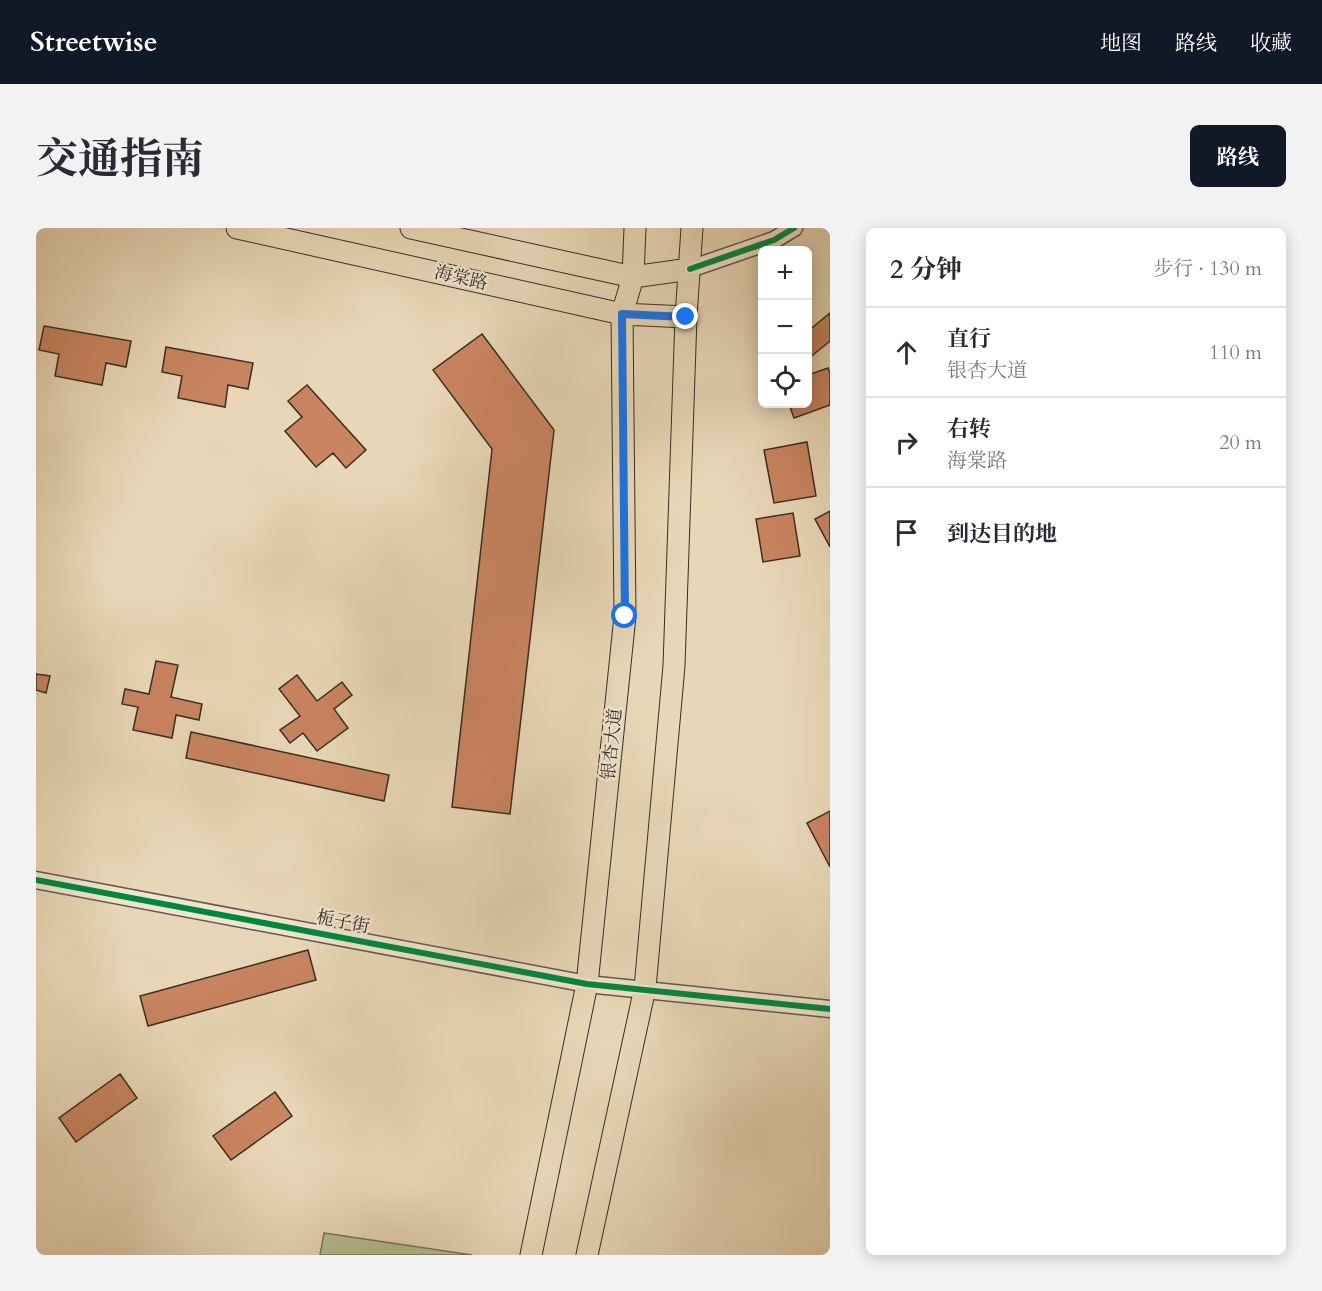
<!DOCTYPE html>
<html lang="zh">
<head>
<meta charset="utf-8">
<style>
  :root { --surface:#fff; --page:#f2f2f3; --text:#2b2b33; --muted:#7c7c81; --line:#e1e1e2; --accent:#111827 }
  body { margin:0; font-family:Cardo,"Noto Serif SC",serif; background:var(--page); color:var(--text) }
  .controls { position:absolute; right:18px; top:18px; display:grid; overflow:hidden; border-radius:9px; box-shadow:0 3px 15px #0003 }
  .controls button { width:54px; height:54px; display:grid; place-items:center; padding:0; border:0; border-bottom:2px solid var(--line); background:var(--surface); color:var(--text); font:30px sans-serif }
  .stop { position:absolute; width:18px; height:18px; margin:-14px; border:4px solid #1a73e8; border-radius:50%; background:#fff }
  .stop.end { background:#1a73e8; border-color:#fff; box-shadow:0 2px 6px #0008 }
  .list { margin:0; padding:0; list-style:none }
  h2 { display:flex; justify-content:space-between; align-items:center; height:78px; margin:0; padding:0 24px; font-size:26px }
  h2 small { font-size:20px; font-weight:400; color:var(--muted) }
  .list li { display:grid; grid-template-columns:39px 1fr auto; gap:18px; align-items:center; box-sizing:border-box; height:90px; padding:0 24px; border-top:2px solid var(--line) }
  .list b { display:block; font-size:22px; white-space:nowrap }
  .list p { margin:0; font-size:20px; white-space:nowrap; color:var(--muted) }
  .list em { font-size:20px; font-style:normal; color:var(--muted) }
  .icon { flex:none; width:33px; height:33px; fill:none; stroke:currentColor; stroke-width:2; stroke-linecap:round; stroke-linejoin:round }
  .map { position:relative; flex:none; width:794px; height:1027px; overflow:hidden; border-radius:9px }
  header { display:flex; align-items:center; gap:36px; box-sizing:border-box; height:84px; padding:0 30px; background:var(--accent); color:#fff }
  header strong { font-size:28px }
  nav { display:flex; gap:33px; margin-inline-start:auto; font-size:21px }
  .intro { display:flex; align-items:center; justify-content:space-between; box-sizing:border-box; height:144px; padding:0 36px }
  h1 { margin:0; font-size:42px }
  .button { padding:15px 27px; border-radius:9px; background:var(--accent); color:#fff; font-size:21px; font-weight:700 }
  main { display:flex; gap:36px; padding:0 36px }
  aside { flex:1; background:var(--surface); border-radius:9px; box-shadow:0 3px 15px #0003 }
  .map>svg:first-child { display:block }
  .green { fill:#b3bf90; stroke:#76765a; stroke-width:1.5 }
  .building { fill:#c98460; stroke:#392d25; stroke-width:1.5 }
  .lines { fill:none; stroke-linecap:round; stroke-linejoin:round }
  .minor-casing { stroke:#65584a; stroke-width:19 }
  .major-casing { stroke:#392d25; stroke-width:23 }
  .minor { stroke:#f0e5d0; stroke-width:16 }
  .major { stroke:#e8d7b7; stroke-width:21 }
  .cycleway-casing { stroke:#f0e5d0; stroke-width:10 }
  .cycleway { stroke:#00873e; stroke-width:6 }
  .route { stroke:#1a73e8; stroke-width:8 }
  .labels { text-anchor:middle; dominant-baseline:central; stroke-width:4.5; stroke-linejoin:round; paint-order:stroke }
  .street-label { font-size:18px; fill:#392d25; stroke:#f0e5d0 }
</style>
</head>
<body>
<header>
<strong>Streetwise</strong>
<nav><a>地图</a><a>路线</a><a>收藏</a></nav>
</header>
<div class="intro"><h1>交通指南</h1><a class="button">路线</a></div>
<main>
<div class="map">
<svg width="794" height="1027" viewBox="0 0 794 1027">
  <rect width="100%" height="100%" fill="#e8d7b7"/>
  <filter id="stains"><feTurbulence type="fractalNoise" baseFrequency=".00333" numOctaves="4"/><feColorMatrix values="0 0 0 0 .2 0 0 0 0 .09 0 0 0 0 .02 0 0 0 .5 -.17"/></filter>
  <radialGradient id="worn" r=".72"><stop offset=".6" stop-color="#630" stop-opacity="0"/><stop offset="1" stop-color="#630" stop-opacity=".3"/></radialGradient>
  <!-- green -->
  <path class="green" d="M288 1005 436 1027H284Z"/>
  <!-- building -->
  <path class="building" d="M794 85V113L772 131V103Z
    M8 98 95 113 90 139 70 135 66 157 19 148 23 126 3 122Z
    M446 106 518 202 474 586 416 579 456 221 397 142Z
    M130 119 217 135 212 161 192 157 189 179 142 170 146 148 126 144Z
    M792 140 794 145V177L758 190 753 176H772V147Z
    M271 157 330 222 310 240 297 225 280 239 249 203 266 189 252 173Z
    M771 214 780 268 738 275 728 222Z
    M794 283V319L779 291Z
    M757 285 764 328 727 334 720 291Z
    M120 433 142 437 135 469 166 476 163 492 140 487 136 510 97 502 102 479 86 476 89 461 113 466Z
    M0 446 14 448 10 465 0 462Z
    M261 447 281 473 306 454 316 467 298 481 312 500 281 523 267 505 254 515 244 502 264 488 243 461Z
    M155 504 353 547 348 573 150 530Z
    M794 583V639L771 595Z
    M272 722 280 752 112 798 104 768Z
    M84 846 101 870 40 914 23 890Z
    M239 864 256 888 195 932 177 908Z"/>
  <g class="lines">
    <defs>
      <path id="minor" d="M654 41 738 12 758 0
        M0 652 551 756 794 781"/>
      <path id="major" d="M201 0 586 86 650 89
        M375 0 597 49 654 41
        M495 1027 551 756 589 388 586 86 597 49 599 0
        M551 1027 609 760 638 438 650 89 656 0"/>
    </defs>
    <!-- minor casing -->
    <use href="#minor" class="minor-casing"/>
    <!-- major casing -->
    <use href="#major" class="major-casing"/>
    <!-- minor -->
    <use href="#minor" class="minor"/>
    <!-- major -->
    <use href="#major" class="major"/>
    <defs>
      <path id="cycleway" d="M654 41 738 12 758 0
        M0 652 551 756 794 781"/>
    </defs>
    <!-- cycleway casing -->
    <use href="#cycleway" class="cycleway-casing"/>
    <!-- cycleway -->
    <use href="#cycleway" class="cycleway"/>
  </g>
  <g class="lines">
    <!-- route -->
    <path class="route" d="M589 388 586 86 650 89"/>
  </g>
  <g class="labels">
    <!-- street labels -->
    <g class="street-label">
      <text transform="translate(425 50) rotate(13)">海棠路</text>
      <text transform="translate(576 516) rotate(-84)">银杏大道</text>
      <text transform="translate(307 694) rotate(11)">栀子街</text>
    </g>
  </g>
  <rect width="100%" height="100%" filter="url(#stains)"/>
  <rect width="100%" height="100%" fill="url(#worn)"/>
</svg>
<div class="controls">
<button>+</button>
<button>−</button>
<button><svg class="icon" aria-label="locate" viewBox="0 0 24 24"><circle cx="12" cy="12" r="6"/><path d="M12 2v4M12 18v4M2 12h4M18 12h4"/></svg></button>
</div>
<div class="stop" style="left:589px;top:388px"></div>
<div class="stop end" style="left:650px;top:89px"></div>
</div>
<aside>
<h2>2 分钟<small>步行 · 130 m</small></h2>
<ul class="list">
<li><svg class="icon" aria-label="ahead" viewBox="0 0 24 24"><path d="M12 20V5M6 11l6-6 6 6"/></svg><div><b>直行</b><p>银杏大道</p></div><em>110 m</em></li>
<li><svg class="icon" aria-label="right" viewBox="0 0 24 24"><path d="M7 20v-9h11M14 6l5 5-5 5"/></svg><div><b>右转</b><p>海棠路</p></div><em>20 m</em></li>
<li><svg class="icon" aria-label="arrive" viewBox="0 0 24 24"><path d="M6 21V4h12l-3 4 3 4H6"/></svg><div><b>到达目的地</b></div></li>
</ul>
</aside>
</main>
</body>
</html>
